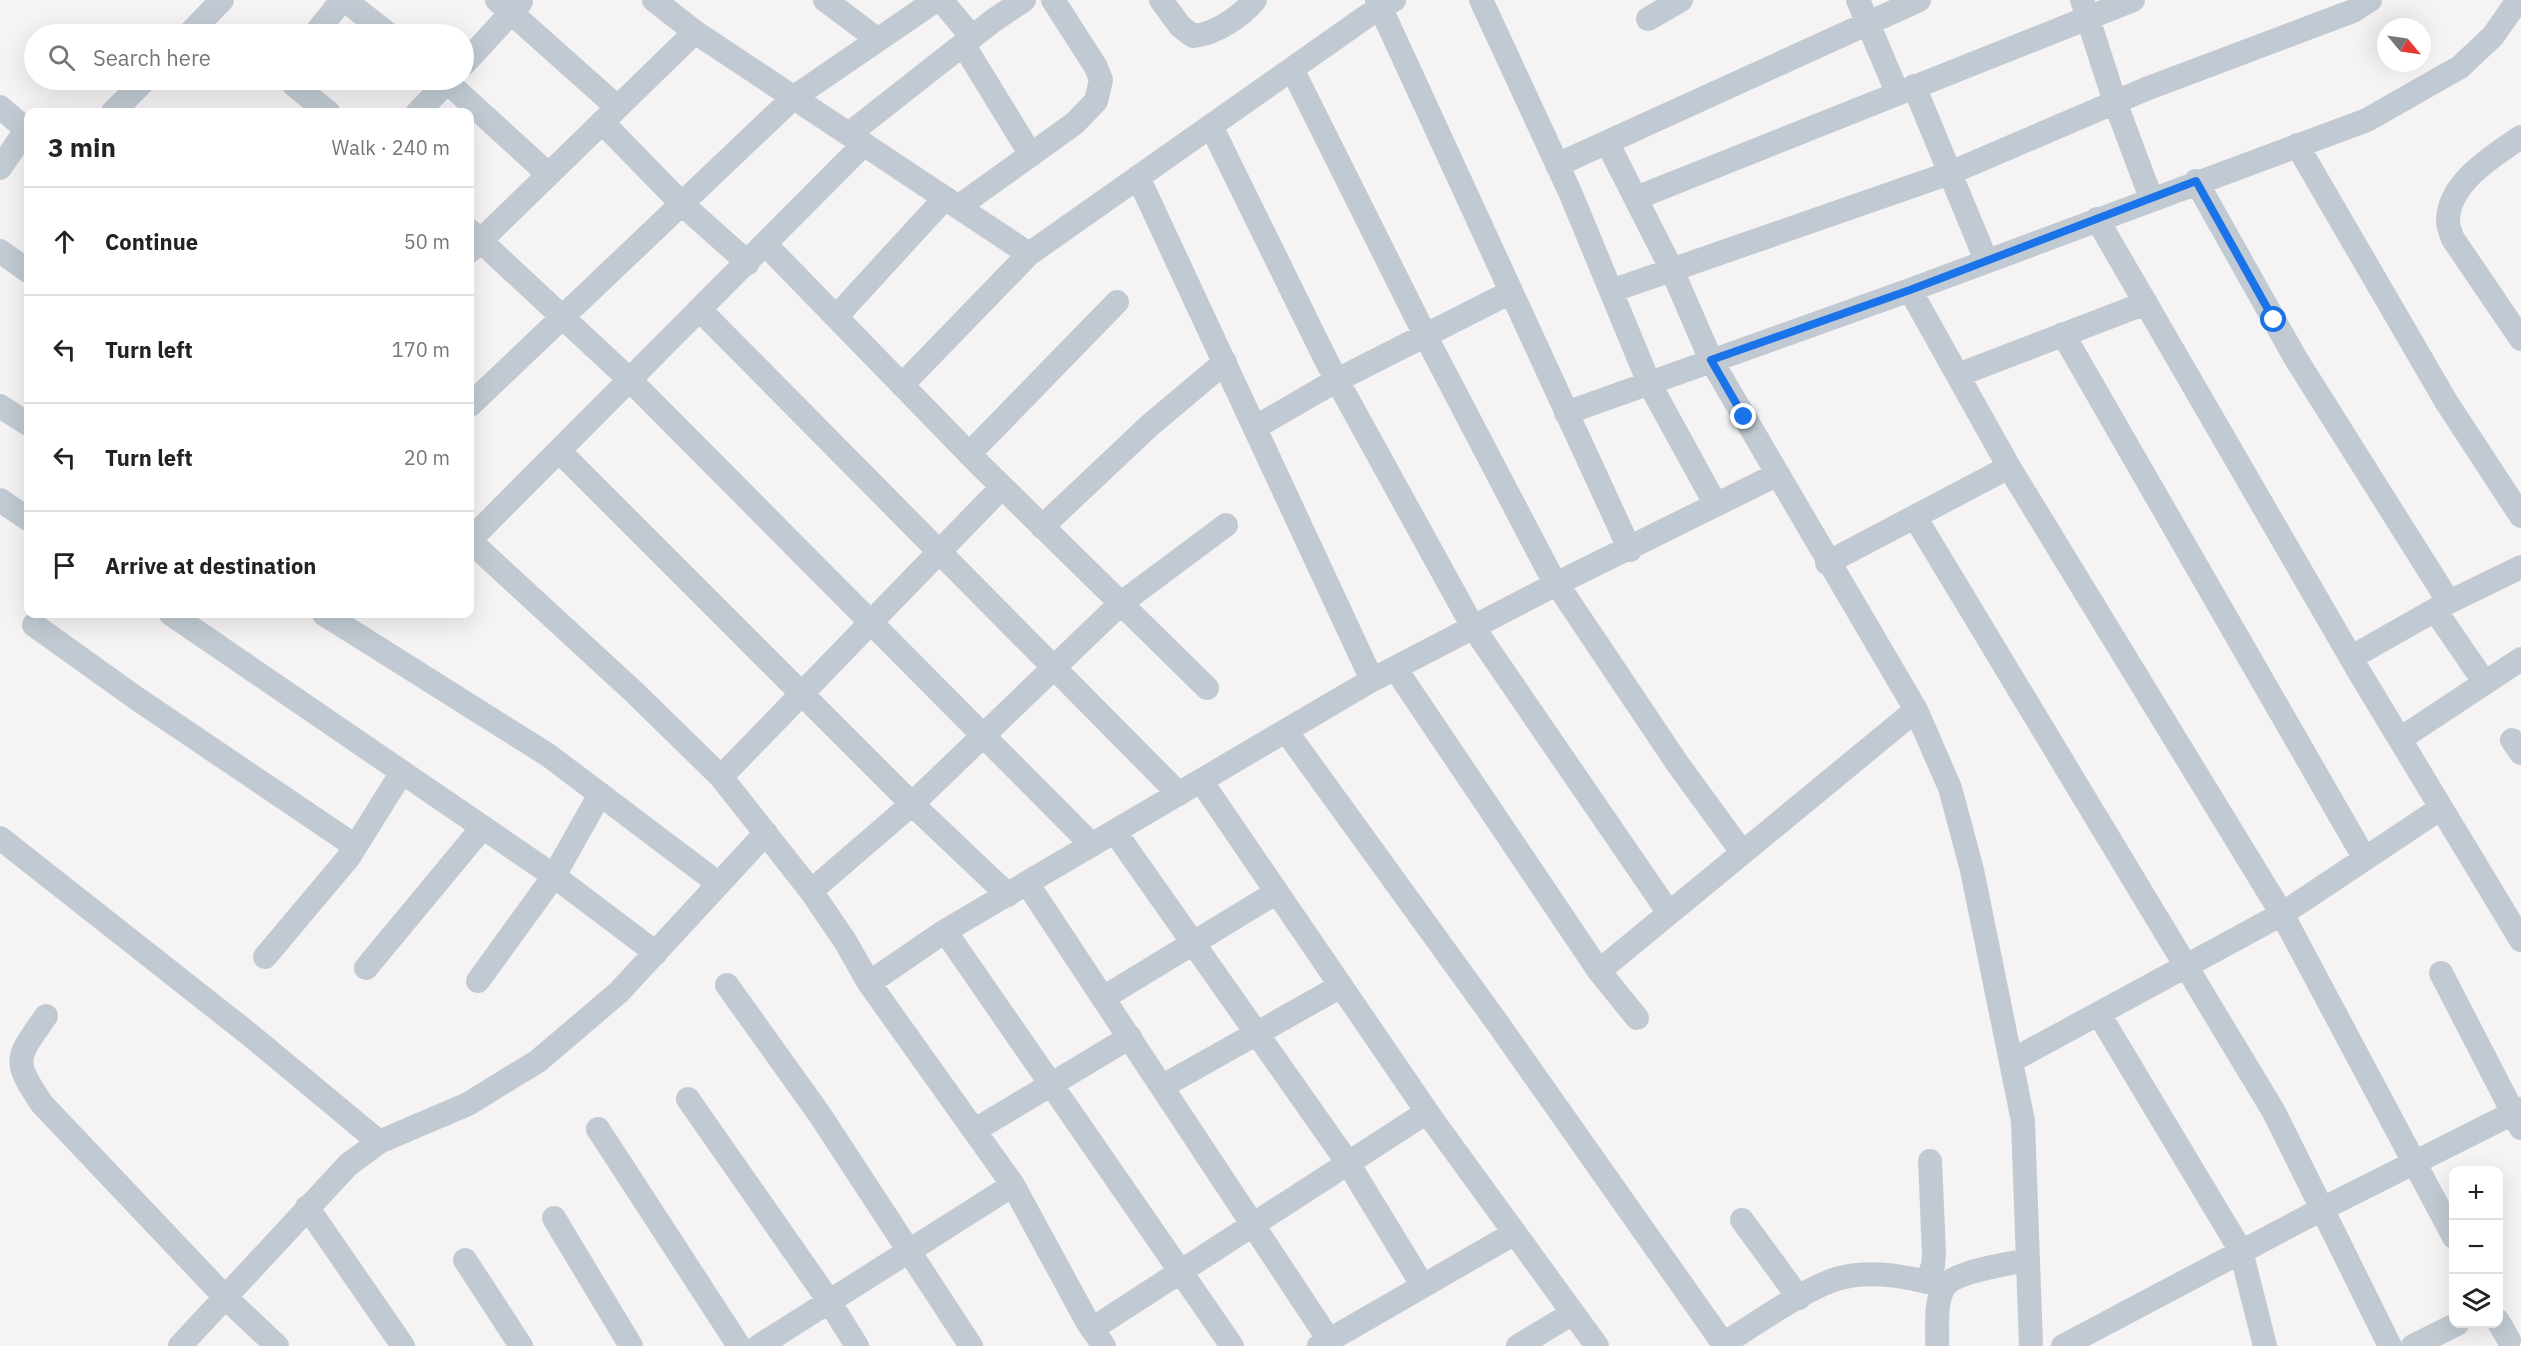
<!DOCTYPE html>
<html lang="en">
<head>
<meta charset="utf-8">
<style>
  :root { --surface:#fff; --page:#f6f6f6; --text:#222; --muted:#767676; --line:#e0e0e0 }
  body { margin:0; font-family:"IBM Plex Sans",sans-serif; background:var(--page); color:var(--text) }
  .controls { position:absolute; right:18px; bottom:18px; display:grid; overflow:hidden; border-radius:12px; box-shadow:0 6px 24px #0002 }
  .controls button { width:54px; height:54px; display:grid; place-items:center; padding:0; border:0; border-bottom:2px solid var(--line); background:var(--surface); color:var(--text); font:30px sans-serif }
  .compass { position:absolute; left:2377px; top:18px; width:54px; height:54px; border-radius:50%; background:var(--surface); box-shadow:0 6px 24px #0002; rotate:119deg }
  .stop { position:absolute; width:18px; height:18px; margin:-14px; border:4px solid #1a73e8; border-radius:50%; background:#fff }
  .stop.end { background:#1a73e8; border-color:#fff; box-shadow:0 2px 6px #0008 }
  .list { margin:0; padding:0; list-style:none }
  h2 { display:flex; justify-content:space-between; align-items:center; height:78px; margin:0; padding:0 24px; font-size:26px }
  h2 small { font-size:20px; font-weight:400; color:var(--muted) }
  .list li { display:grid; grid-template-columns:39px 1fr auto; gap:18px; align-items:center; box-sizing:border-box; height:108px; padding:0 24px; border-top:2px solid var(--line) }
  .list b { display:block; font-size:22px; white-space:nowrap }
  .list em { font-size:20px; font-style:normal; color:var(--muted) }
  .icon { flex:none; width:33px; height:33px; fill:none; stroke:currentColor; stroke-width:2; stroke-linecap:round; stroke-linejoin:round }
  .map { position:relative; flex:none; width:2521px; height:1346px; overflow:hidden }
  .search { position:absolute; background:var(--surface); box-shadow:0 6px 24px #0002; left:24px; top:24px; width:450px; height:66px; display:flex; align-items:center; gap:15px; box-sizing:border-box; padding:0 21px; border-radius:33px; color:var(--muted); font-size:22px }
  .panel { position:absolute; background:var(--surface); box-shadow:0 6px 24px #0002; left:24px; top:108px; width:450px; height:510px; border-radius:12px }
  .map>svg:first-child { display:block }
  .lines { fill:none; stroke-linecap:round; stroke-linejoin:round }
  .minor { stroke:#c1cad2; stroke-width:24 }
  .route { stroke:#1a73e8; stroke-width:8 }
</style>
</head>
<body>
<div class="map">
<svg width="2521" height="1346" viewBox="0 0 2521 1346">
  <rect width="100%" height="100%" fill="#f5f3f3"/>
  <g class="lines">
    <!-- minor -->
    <path class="minor" d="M345 0 388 34
      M497 0 617 107
      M654 0 695 32 1029 254
      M825 0 877 39
      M941 0 972 37
      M1161 0 1180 26 1193 36C1216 34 1240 17 1255 0
      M1377 0 1630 550
      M1481 0 1570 192 1649 383 1716 505
      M1858 0 1897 92
      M2082 0 2115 102 2151 198
      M1648 19 1681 0
      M189 34 222 0
      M315 34 342 0
      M963 44 1031 155
      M464 64 521 2
      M1292 69 1425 335 1549 572 1677 763 1742 852
      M445 80 548 174
      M294 85 328 112
      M1914 86 1986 260
      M0 107 28 131
      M113 112 145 80
      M418 112 449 80
      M602 122 682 204 748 263
      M1211 126 1327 362 1473 627 1669 913
      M849 134 994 20 1024 0
      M2521 137C2493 156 2448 183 2448 221 2448 227 2451 234 2453 239L2521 339
      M1607 142 1672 270 1711 360 1916 710 1950 788 1972 870 2023 1121 2031 1346
      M2297 145 2447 403 2521 516
      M1557 165 1919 0
      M0 168 27 129
      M1138 177 1372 680
      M2196 181 2296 359 2449 602
      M1636 198 2133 0
      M958 207 1075 123 1096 101 1101 80 1096 67 1053 0
      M2097 219 2361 675 2521 940
      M470 231 630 380 1092 845
      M766 245 980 465 1207 688
      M0 251 28 271
      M470 251 695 32
      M1910 290 2009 467 2282 914 2454 1237
      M1611 291 1950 173 2146 89 2353 11 2370 0
      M700 310 1179 794
      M836 317 945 198
      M2063 334 2365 859
      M1958 375 2146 303
      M902 385 1029 254 1367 16 1394 0
      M470 405 793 98 936 0
      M0 406 28 424
      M1566 413 1910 290 2367 120 2460 67 2493 36 2518 0
      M1256 427 1337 380 1511 292
      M559 451 912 804 1008 895
      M969 454 1117 302
      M0 500 28 519
      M1915 517 2274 1112 2390 1346
      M1042 527 1149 426 1225 362
      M470 540 864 144
      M470 541 634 692 721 777 811 891 845 941 869 983 1013 1185 1088 1323 1104 1346
      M1827 563 2009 467
      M2435 610 2485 683
      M171 614 554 876 656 953
      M324 614 548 755 719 884
      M34 625 136 698 355 846
      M2352 657 2449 602 2521 567
      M1395 668 1599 971 1637 1018
      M1286 731 1496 1021 1725 1346
      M2400 739 2521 659
      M2512 740 2521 753
      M721 777 1002 487
      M1201 781 1434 1122 1597 1346
      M1115 832 1348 1163 1423 1286
      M0 838 249 1034 379 1142
      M1027 883 1329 1340
      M811 891 912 804 1120 604 1226 525
      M945 931 1232 1346
      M265 957 349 857 402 772
      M366 968 482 828
      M1599 971 1916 710
      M2441 973 2521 1128
      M478 981 554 876 600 794
      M869 983 945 931 1372 680 1556 584 1778 474
      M727 985 820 1115 971 1346
      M1103 998 1277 892
      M2099 1014 2241 1251 2265 1346
      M46 1016C16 1059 12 1059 42 1104L225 1297 277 1346
      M2011 1061 2282 914 2441 808
      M1163 1086 1341 986
      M688 1099 829 1301 857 1346
      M598 1129 739 1346
      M975 1130 1130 1037
      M307 1207 403 1346
      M554 1218 631 1346
      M1742 1220 1799 1298
      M465 1260 521 1346
      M1926 1282 1933 1266 1934 1254 1930 1161
      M2498 1321 2509 1340
      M1092 1329 1427 1112
      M1723 1344C1753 1326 1808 1286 1840 1278 1875 1269 1911 1278 1945 1286
      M180 1346 348 1165 379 1142 468 1104 538 1061 619 992 766 833
      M759 1346 1013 1185
      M1319 1346 1515 1233
      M1518 1346 1573 1313
      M1937 1346C1938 1329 1934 1301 1945 1286 1956 1271 2009 1264 2028 1260
      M2063 1346 2322 1209 2521 1109
      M2413 1346 2457 1324"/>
  </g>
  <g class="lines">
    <!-- route -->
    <path class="route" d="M1744 417 1711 360 1910 290 2196 181 2274 320"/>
  </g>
</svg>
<div class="controls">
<button>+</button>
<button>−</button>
<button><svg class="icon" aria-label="layers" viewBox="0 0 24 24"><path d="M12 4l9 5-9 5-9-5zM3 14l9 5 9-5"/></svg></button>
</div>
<svg class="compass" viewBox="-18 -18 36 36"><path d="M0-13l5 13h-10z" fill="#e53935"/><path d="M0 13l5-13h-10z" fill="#767676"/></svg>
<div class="stop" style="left:2274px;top:320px"></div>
<div class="stop end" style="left:1744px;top:417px"></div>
<div class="search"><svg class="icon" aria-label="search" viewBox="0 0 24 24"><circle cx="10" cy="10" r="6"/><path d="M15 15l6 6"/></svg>Search here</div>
<section class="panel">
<h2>3 min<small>Walk · 240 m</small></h2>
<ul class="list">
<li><svg class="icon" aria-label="ahead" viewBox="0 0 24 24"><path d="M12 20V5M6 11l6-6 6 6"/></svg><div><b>Continue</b></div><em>50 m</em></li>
<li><svg class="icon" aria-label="left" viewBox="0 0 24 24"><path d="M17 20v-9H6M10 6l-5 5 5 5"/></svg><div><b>Turn left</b></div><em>170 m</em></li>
<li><svg class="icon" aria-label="left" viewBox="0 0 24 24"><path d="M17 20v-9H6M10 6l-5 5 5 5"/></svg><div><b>Turn left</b></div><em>20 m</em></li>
<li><svg class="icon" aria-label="arrive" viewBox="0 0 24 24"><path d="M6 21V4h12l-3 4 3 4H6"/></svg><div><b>Arrive at destination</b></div></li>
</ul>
</section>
</div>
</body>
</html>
